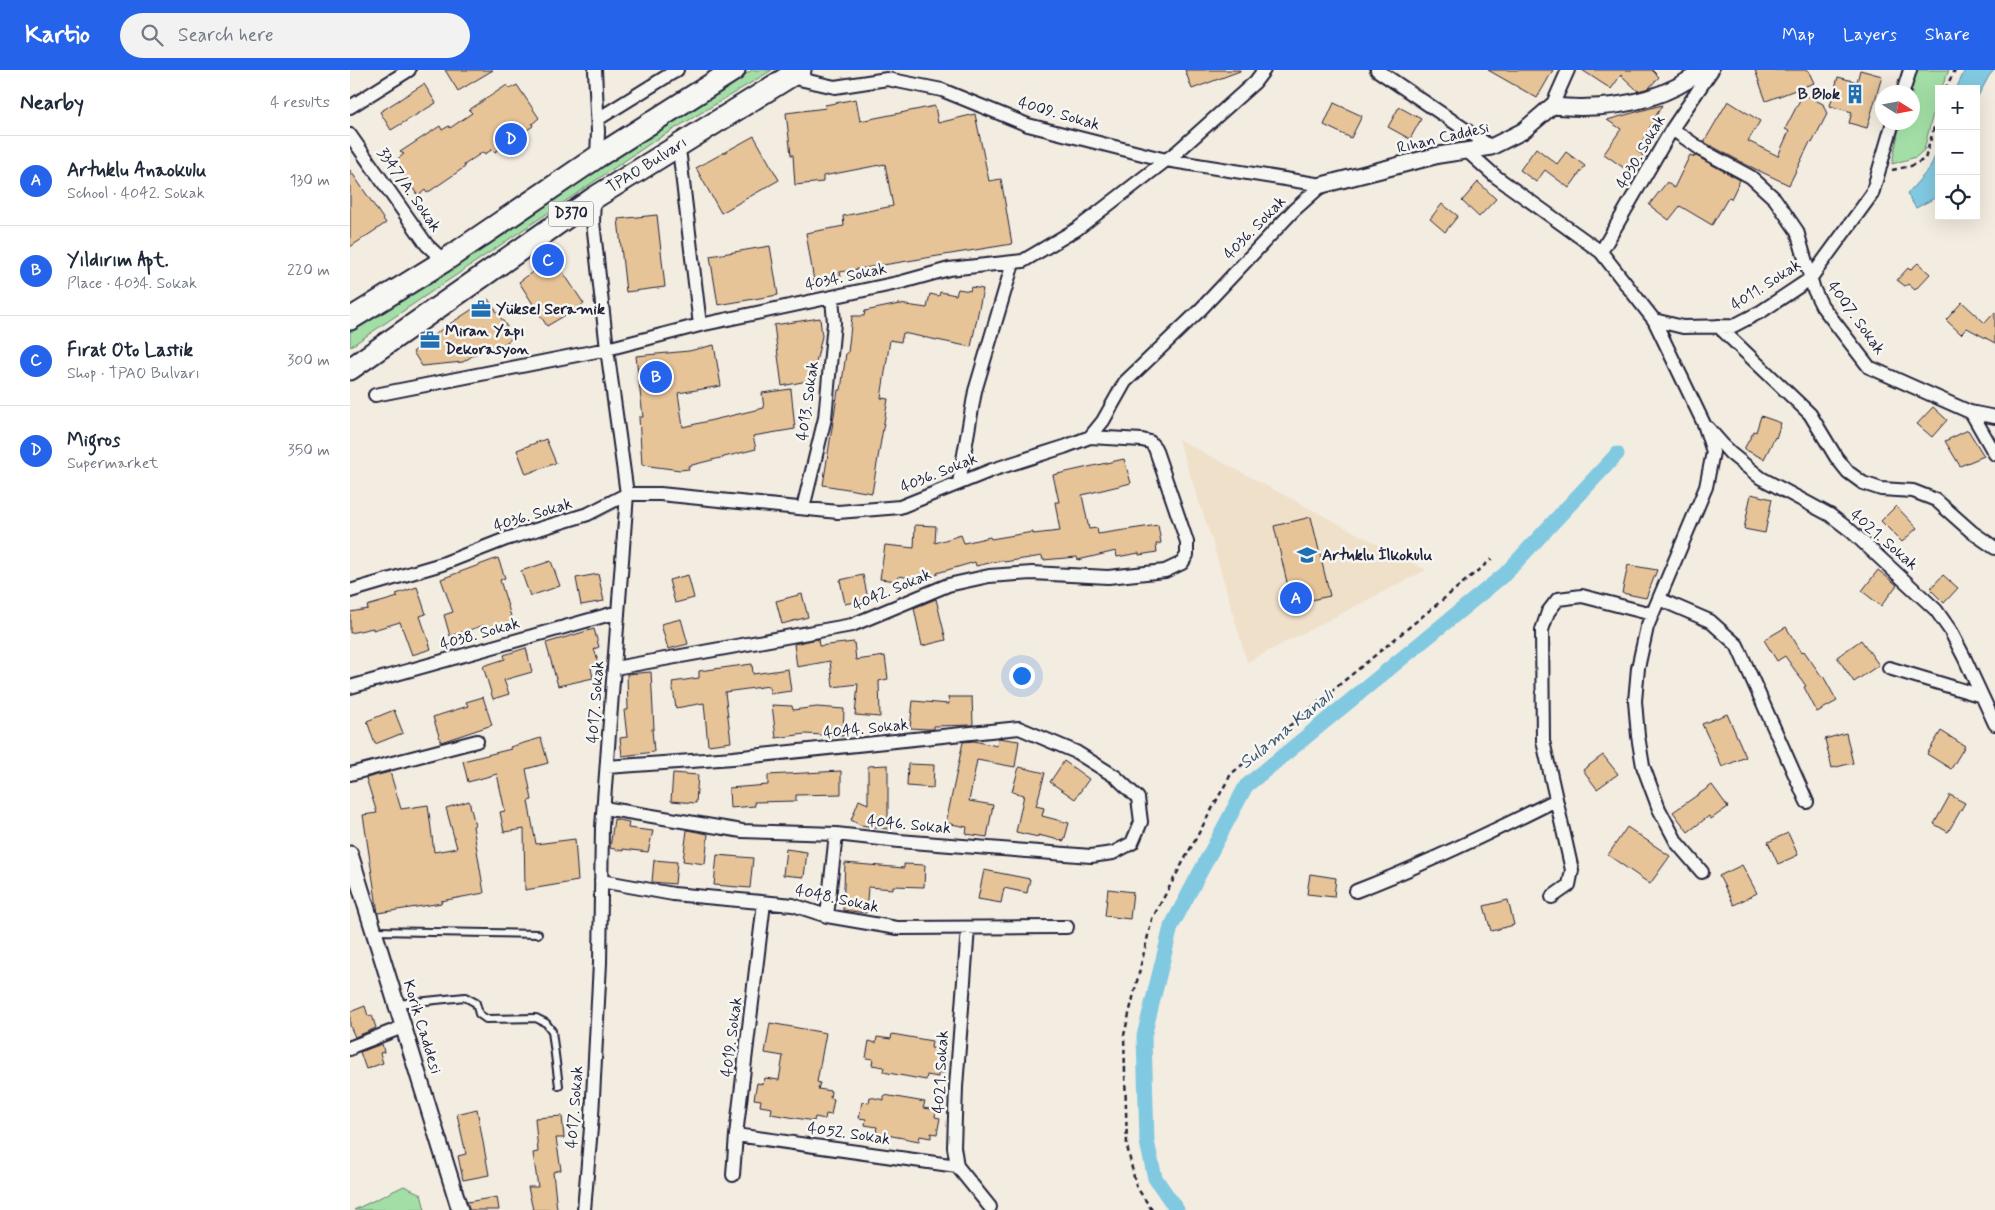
<!DOCTYPE html>
<html lang="en">
<head>
<meta charset="utf-8">
<style>
  :root { --surface:#fff; --page:#f2f2f3; --text:#1f2937; --muted:#747a83; --line:#e0e1e3; --accent:#2563eb }
  body { margin:0; font-family:Mynerve,sans-serif; background:var(--page); color:var(--text) }
  .controls { position:absolute; right:15px; top:15px; display:grid; overflow:hidden; border-radius:0px; box-shadow:0 5px 20px #0002 }
  .controls button { width:45px; height:45px; display:grid; place-items:center; padding:0; border:0; border-bottom:1px solid var(--line); background:var(--surface); color:var(--text); font:25px sans-serif }
  .compass { position:absolute; left:1525px; top:15px; width:45px; height:45px; border-radius:50%; background:var(--surface); box-shadow:0 5px 20px #0002; rotate:101deg }
  .you { position:absolute; left:671px; top:605px; width:18px; height:18px; margin:-12px; border:4px solid #fff; border-radius:50%; background:#1a73e8; box-shadow:0 0 0 8px #1a73e833 }
  .badge { display:grid; place-items:center; width:32px; height:32px; border-radius:50%; background:var(--accent); color:#fff; font-size:16px; font-weight:700 }
  .pin { position:absolute; translate:-50% -50%; border:2px solid #fff; box-shadow:0 1px 5px #0006 }
  .list { margin:0; padding:0; list-style:none }
  h2 { display:flex; justify-content:space-between; align-items:center; height:65px; margin:0; padding:0 20px; font-size:21px }
  h2 small { font-size:16px; font-weight:400; color:var(--muted) }
  .list li { display:grid; grid-template-columns:32px 1fr auto; gap:15px; align-items:center; box-sizing:border-box; height:90px; padding:0 20px; border-top:1px solid var(--line) }
  .list b { display:block; font-size:19px; white-space:nowrap }
  .list p { margin:0; font-size:16px; white-space:nowrap; color:var(--muted) }
  .list em { font-size:16px; font-style:normal; color:var(--muted) }
  .icon { flex:none; width:28px; height:28px; fill:none; stroke:currentColor; stroke-width:2; stroke-linecap:round; stroke-linejoin:round }
  .map { position:relative; flex:none; width:1645px; height:1140px; overflow:hidden }
  header { display:flex; align-items:center; gap:30px; box-sizing:border-box; height:70px; padding:0 25px; background:var(--accent); color:#fff }
  header strong { font-size:24px }
  nav { display:flex; gap:28px; margin-inline-start:auto; font-size:18px }
  .search { width:350px; height:45px; background:var(--page); display:flex; align-items:center; gap:12px; box-sizing:border-box; padding:0 18px; border-radius:28px; color:var(--muted); font-size:19px }
  main { display:flex }
  aside { flex:1; background:var(--surface) }
  .map>svg:first-child { display:block }
  .built { fill:#efe0ca }
  .green { fill:#a2dea5; stroke:#628070 }
  .water { fill:#81c9e1; stroke:#5b869f }
  .lines { fill:none; stroke-linecap:round; stroke-linejoin:round }
  .canal { stroke:#81c9e1; stroke-width:15 }
  .building { fill:#e7c498; stroke:#22223b }
  .service-casing { stroke:#22223b; stroke-width:10 }
  .minor-casing { stroke:#22223b; stroke-width:16 }
  .tertiary-casing { stroke:#22223b; stroke-width:19 }
  .trunk-casing { stroke:#22223b; stroke-width:25 }
  .path { stroke:#22223b; stroke-width:2.5; stroke-dasharray:5 4; stroke-linecap:butt }
  .service { stroke:#f6f6f2; stroke-width:6 }
  .minor { stroke:#f6f6f2; stroke-width:12 }
  .tertiary { stroke:#f6f6f2; stroke-width:15 }
  .trunk { stroke:#f6f6f2; stroke-width:21 }
  .labels { text-anchor:middle; dominant-baseline:central; stroke-width:5; stroke-linejoin:round; paint-order:stroke }
  .shield { fill:#f6f6f2; stroke:#626272; stroke-width:1 }
  .shield-label { font-size:15px; font-weight:bold; fill:#22223b }
  .poi-label { font-size:16px; font-weight:bold; fill:#22223b; stroke:#f6f6f2; text-anchor:start }
  .street-label { font-size:16px; fill:#22223b; stroke:#f6f6f2 }
  .water-label { font-size:18px; font-style:italic; fill:#3e546d; stroke:#f6f6f2 }
</style>
</head>
<body>
<header>
<strong>Kartio</strong>
<div class="search"><svg class="icon" aria-label="search" viewBox="0 0 24 24"><circle cx="10" cy="10" r="6"/><path d="M15 15l6 6"/></svg>Search here</div>
<nav><a>Map</a><a>Layers</a><a>Share</a></nav>
</header>
<main>
<aside>
<h2>Nearby<small>4 results</small></h2>
<ul class="list">
<li><span class="badge">A</span><div><b>Artuklu Anaokulu</b><p>School · 4042. Sokak</p></div><em>130 m</em></li>
<li><span class="badge">B</span><div><b>Yıldırım Apt.</b><p>Place · 4034. Sokak</p></div><em>220 m</em></li>
<li><span class="badge">C</span><div><b>Fırat Oto Lastik</b><p>Shop · TPAO Bulvarı</p></div><em>300 m</em></li>
<li><span class="badge">D</span><div><b>Migros</b><p>Supermarket</p></div><em>350 m</em></li>
</ul>
</aside>
<div class="map">
<svg width="1645" height="1140" viewBox="0 0 1645 1140">
  <rect width="100%" height="100%" fill="#f3ece0"/>
  <filter id="ink" filterUnits="userSpaceOnUse"><feTurbulence type="fractalNoise" baseFrequency=".02" numOctaves="2"/><feDisplacementMap in="SourceGraphic" scale="10" xChannelSelector="R" yChannelSelector="G"/><feConvolveMatrix kernelMatrix="1 2 1 2 8 2 1 2 1" color-interpolation-filters="sRGB"/></filter>
  <g filter="url(#ink)">
    <!-- built -->
    <path class="built" d="M828 369 1076 500 897 592 862 470Z"/>
    <!-- green -->
    <path class="green" d="M402 0H422L301 73 0 277V258L77 214 317 53Z
      M1567 0H1599L1591 19H1589L1574 80 1566 87 1542 94 1550 53 1562 52V22H1560Z
      M54 1116 71 1124 75 1140H4Z"/>
    <!-- water -->
    <path class="water" d="M1615 0H1644L1639 6 1626 30V19H1606Z
      M1589 76V124L1583 129 1566 138 1557 124 1580 98Z"/>
    <g class="lines">
      <!-- canal -->
      <path class="canal" d="M827 1140 805 1108 797 1072 794 966 821 857 896 716 1155 504 1267 384"/>
    </g>
    <!-- building -->
    <path class="building" d="M95 0H143L108 21Z
      M835 0H890V1L842 19Z
      M1138 0H1203L1187 28Z
      M1232 0H1302L1309 7 1299 18 1288 21 1271 5 1261 19Z
      M1405 0H1458L1464 13 1416 31Z
      M1510 0 1532 6 1517 58 1499 53 1502 42 1480 36 1488 7 1507 12Z
      M74 14 86 33 41 60 30 42Z
      M157 15 160 19 167 15 189 48 182 54 183 56 145 82 143 79 135 84 133 82 114 95 115 97 77 123 75 120 68 126 45 91 54 84 50 82 90 56 92 60 99 56 100 58 122 43 119 40Z
      M1453 24 1473 34 1477 44 1462 73 1460 72 1439 115 1397 95 1354 72 1378 31 1410 51 1398 71 1428 86 1439 61 1435 59Z
      M506 29 510 51 585 36 588 53 625 44 639 111 651 109 662 174 490 202 491 207 464 211 456 163 494 156 493 146 543 136 535 94 473 106V112L445 115 443 85H441L436 43 476 38 475 35Z
      M984 33 1012 46 1001 68 974 55Z
      M1312 35 1287 81 1293 85 1281 103 1254 84 1271 59 1257 50Z
      M1049 37 1071 49 1060 69 1038 57Z
      M404 66 429 110 371 143 346 98Z
      M1186 78 1207 94 1216 82 1235 96 1219 118 1195 100 1186 112 1170 100Z
      M1340 85 1345 87 1346 86 1390 110 1381 129 1378 128 1362 155 1330 136 1319 150 1299 135 1317 112 1324 118Z
      M0 100 36 153 0 177Z
      M1128 112 1146 129 1129 147 1112 131Z
      M1092 134 1108 146 1095 162 1080 149Z
      M307 145 315 217 276 222 268 149Z
      M420 176 428 225 368 235 360 186Z
      M203 187 234 234 197 256 169 212Z
      M1568 193 1580 204 1565 220 1558 214 1555 216 1547 210 1558 198 1560 200Z
      M621 217 633 219 621 277 553 263 551 272 540 270 531 328 538 329 522 423 473 415 488 320H491L496 283H498L502 246H514L515 241 549 234 577 238 580 224 589 226 590 222 606 225 608 219 620 221Z
      M138 229 164 267 145 280 139 275 113 292 72 296 63 282 92 259Z
      M1612 232 1635 253 1645 242V273L1617 258 1611 264 1596 250Z
      M470 248 472 266 462 310 432 316 424 255Z
      M364 275 371 316 328 323 333 357 414 338 412 323 441 319 445 359 403 366 406 379 338 396 339 399 330 400 292 395 289 347H293L286 286 339 281Z
      M1583 337 1597 350 1582 367 1567 354Z
      M1411 346 1431 353 1426 368 1425 367 1414 389 1394 379 1404 361 1406 362Z
      M1618 360 1634 386 1610 396 1595 371Z
      M196 369 206 393 176 404 167 380Z
      M774 389 781 413 732 425 739 459 747 458 748 464 808 455 811 473 806 474 807 482 789 485V483L767 487 766 481 728 490 727 487 693 490 692 486 654 492 653 490 626 496 625 492 587 503 588 504 569 513 567 509 549 506 548 511 530 509 535 475 564 478 565 455 586 456 585 473 611 465 614 473 640 467 641 469 683 462V464L710 461 705 432H709L703 405Z
      M1401 424 1422 429 1415 463 1394 459Z
      M1546 436 1567 458 1552 472 1531 451Z
      M961 447 980 526 942 534 924 456Z
      M148 488 155 508 150 510 163 553 137 561 135 555 100 566 94 545 103 542 91 509Z
      M201 491 210 516 180 526 171 501Z
      M1278 495 1307 500 1296 528 1272 523Z
      M1528 500 1547 515 1531 536 1512 521Z
      M248 504 254 531 231 535 226 508Z
      M338 505 344 528 325 533 319 510Z
      M513 505 518 529 495 534 490 510Z
      M1593 505 1608 518 1594 533 1580 519Z
      M67 517 76 544 70 546 81 579 62 585 50 552 23 560V558L0 563V542L18 539 17 536 48 527 46 524Z
      M452 524 458 547 432 554 426 531Z
      M586 529 596 570 572 576 564 538Z
      M331 549 338 574 318 579 311 554Z
      M1436 557 1452 583 1454 581 1472 607 1473 606 1487 631 1467 642 1454 617 1456 616 1435 586 1427 591 1414 570Z
      M244 559 249 577 244 579 247 588 246 595 241 598 243 608 208 616 196 573Z
      M468 569 469 576 504 572 506 590 535 586 538 609 529 611 530 647 505 645 508 614 483 617 480 591 447 597 444 574Z
      M1511 570 1529 595 1504 612 1487 587Z
      M176 578 182 602 154 610 159 624 143 629 133 596 155 589 154 585Z
      M402 594 403 604 438 599 441 621 420 624 419 616 375 622 381 672 358 675 354 633 326 638 322 612 349 608V601Z
      M301 602 304 659H302L304 682 272 686 270 668 277 667 274 640H278L277 604Z
      M133 627 142 655 91 672 83 647 118 636 116 632Z
      M598 627H622L623 655 584 656V659H578L560 658 563 631 599 634Z
      M422 635 442 636 443 640 467 637 494 639 493 666 455 664 426 668Z
      M44 640 53 663 25 674 17 651Z
      M1377 644 1396 687 1372 697 1352 654Z
      M1591 661 1615 676 1601 699 1577 684Z
      M1496 663 1503 693 1482 698 1475 669Z
      M191 668 198 693 176 699 182 730 178 731 186 774 225 769 228 811 175 820 174 759 154 762 150 742 155 741 147 704 118 712 113 691 161 679 160 677Z
      M648 668 669 671 665 697 627 690 619 731 643 735 637 767 616 764 617 757 596 753 613 672 624 671 647 676Z
      M1253 685 1268 704 1247 719 1233 700Z
      M714 691 739 709 725 729 700 712Z
      M558 694 584 695 583 718 557 716Z
      M538 695V759L510 755 501 750 509 730 518 734V696Z
      M669 697 695 703 686 736 694 738 692 746 719 753 714 771 688 765V767L666 762 674 725 662 722Z
      M491 701V724L446 725V731L404 732 405 736 380 738 379 718 418 715V705Z
      M40 702 51 739 78 735 84 782 107 778 96 738 119 731 125 755 123 756 134 823 91 831 92 833 28 843 13 745 27 743 16 708Z
      M323 703 348 705 346 733 321 731Z
      M1362 715 1378 737 1361 749 1359 746 1338 762 1323 742Z
      M1600 725 1615 733 1598 762 1584 754Z
      M264 749 279 752 278 758 303 761 298 782 273 779V781L260 778Z
      M1277 757 1320 786 1300 814 1258 785Z
      M337 760 358 764 355 794 333 791Z
      M1438 763 1448 785 1428 794 1418 772Z
      M436 779 457 782 454 807 433 805Z
      M367 785 403 788 400 818 364 815Z
      M304 790 327 792 325 814 302 812Z
      M495 793 554 798V794L575 795 574 817 543 816V819L518 817 516 843 493 840Z
      M1392 795 1407 823 1384 835 1369 806Z
      M634 800 680 809 677 823 654 818 651 833 628 829Z
      M960 804 986 808 984 827 957 824Z
      M758 819 783 822 780 849 755 846Z
      M1158 830 1164 855 1141 861 1134 836Z
      M15 936 18 946 22 945 26 958 5 967 0 956V942Z
      M420 953 476 963 467 1012 470 1013 468 1019 481 1021 480 1028 484 1029 481 1045 476 1044 475 1049 465 1047 464 1051 421 1044 422 1038 410 1036 411 1030 404 1029 407 1013 413 1014 415 1008 429 1010 433 986 415 983Z
      M542 964 582 971 581 978 593 980 592 986 596 987 594 1003H588V1007L577 1005 576 1010 533 1002 534 997 522 995 523 989 516 988 519 971 526 973 527 967 541 969Z
      M32 974 34 982 30 983 33 993 16 999 10 982Z
      M534 1025 575 1032 573 1038 586 1040 585 1047 590 1048 587 1064 581 1063V1068L570 1066 569 1071 526 1063 527 1057 515 1055 516 1049 509 1048 512 1032 519 1033 520 1027 534 1030Z
      M127 1039 139 1105 113 1110 108 1086 116 1084 107 1044Z
      M212 1046 214 1068H206L211 1100 203 1102 207 1140H183L178 1117H188L183 1083 188 1082 185 1048Z
      M147 1127 149 1140H119L117 1132Z"/>
    <g class="lines">
      <defs>
        <path id="service" d="M25 861 188 864
          M47 934 115 927 126 933 129 944 136 949 186 948 196 953 202 961 209 1016"/>
        <path id="minor" d="M245 0 248 62 247 87
          M1027 0 1141 77
          M440 7 485 17 537 9 592 20 678 55 816 90 972 115
          M1553 22 1560 0
          M1202 36 1218 0
          M0 37 59 0
          M248 49 327 0
          M1322 59 1355 82 1401 107 1425 129 1447 161 1464 220 1472 236 1519 297 1620 342 1645 347
          M0 65 77 175 94 191
          M327 75 330 87 350 255
          M1117 81 1145 106 1251 182 1304 250 1354 354 1363 382 1356 417 1297 557 1288 598 1285 631 1288 666 1293 696 1309 739 1327 773 1352 802
          M1251 182 1322 59 1362 0
          M1304 250 1333 257 1383 256 1412 241 1460 209 1522 124 1543 52
          M1368 256 1460 344 1486 387 1498 402 1513 413 1531 419 1563 421 1586 430 1622 462 1645 478
          M25 325 257 279 350 255 552 212 599 199 673 191 727 159 828 81 905 12 914 0
          M1621 342 1645 384
          M1358 358 1380 383 1411 408 1480 445 1501 461 1586 540 1600 560 1614 587 1645 654
          M609 413 625 321 663 193
          M453 438 475 348 484 253 482 227
          M0 521 92 494 156 469 238 444 277 424H310L488 442 550 437 642 400 714 377 740 367 753 351 775 312 850 240 944 140 972 115
          M1309 529 1360 551 1387 575 1457 732
          M265 598 502 555 598 515 639 506 682 503 758 507 815 501 832 493 837 485V472L805 378 800 372 792 370 740 367
          M1539 598 1632 626
          M0 617 268 542
          M0 704 127 671
          M254 738 392 761 486 764 549 771 741 786 763 783 782 773 791 752 788 728 766 707 726 682 669 658 383 688 257 697
          M251 811 323 824 443 835 477 846 547 858 717 857
          M1006 821C1074 795 1140 763 1206 730
          M1202 827 1219 815 1222 800 1193 671 1192 560 1198 542 1208 529 1232 526 1302 544
          M477 846 486 764
          M618 858 606 1017 604 1077 607 1096 640 1137
          M0 979 1 977 53 957
          M386 1065 607 1096
          M383 1105 386 1065 414 833
          M234 1140 242 1046 250 893 252 757 277 424 257 279 243 152 244 128"/>
        <path id="tertiary" d="M972 115 1089 85 1141 77 1173 61 1202 36C1256 41 1309 34 1353 0
          M0 784 110 1140"/>
        <path id="trunk" d="M0 249 94 191 247 87 384 0
          M0 299 244 128 450 0"/>
      </defs>
      <!-- service casing -->
      <use href="#service" class="service-casing"/>
      <!-- minor casing -->
      <use href="#minor" class="minor-casing"/>
      <!-- tertiary casing -->
      <use href="#tertiary" class="tertiary-casing"/>
      <!-- trunk casing -->
      <use href="#trunk" class="trunk-casing"/>
      <!-- path -->
      <path class="path" d="M1595 19 1605 0
        M1542 100 1561 96 1575 89 1589 40
        M802 1140 786 1116 777 1076 774 965 802 849 881 704 1142 489"/>
      <!-- service -->
      <use href="#service" class="service"/>
      <!-- minor -->
      <use href="#minor" class="minor"/>
      <!-- tertiary -->
      <use href="#tertiary" class="tertiary"/>
      <!-- trunk -->
      <use href="#trunk" class="trunk"/>
    </g>
  </g>
  <!-- icons -->
  <defs>
    <symbol id="building-bare" viewBox="-9 -9 18 18"><path d="M-4-6H4V6H1V3H-1V6H-4ZM-2.5-4.3h1.7v1.8h-1.7ZM.8-4.3h1.7v1.8H.8ZM-2.5-1h1.7V.8h-1.7ZM.8-1h1.7V.8H.8Z" fill="#1f6fb2" stroke="#f6f6f2" stroke-width="2.5" paint-order="stroke"/></symbol>
    <symbol id="office-bare" viewBox="-9 -9 18 18"><path d="M-6-3h4V-5.5h4V-3h4V5H-6ZM-1-4.5V-3h2v-1.5ZM-6 0V1H6V0Z" fill="#1f6fb2" stroke="#f6f6f2" stroke-width="2.5" paint-order="stroke"/></symbol>
    <symbol id="school-bare" viewBox="-9 -9 18 18"><path d="M0-5L7-2L0 1L-7-2ZM-4 1L0 2.5L4 1V4Q0 6-4 4Z" fill="#1f6fb2" stroke="#f6f6f2" stroke-width="2.5" paint-order="stroke"/></symbol>
  </defs>
  <g fill-rule="evenodd">
    <use href="#building-bare" x="1491" y="10" width="28" height="28"/>
    <use href="#office-bare" x="117" y="225" width="28" height="28"/>
    <use href="#office-bare" x="66" y="256" width="28" height="28"/>
    <use href="#school-bare" x="943" y="471" width="28" height="28"/>
  </g>
  <g class="labels">
    <!-- shield labels -->
    <rect class="shield" x="198.5" y="131.5" width="45" height="25" rx="4"/>
    <g class="shield-label">
      <text x="221" y="144">D370</text>
    </g>
    <!-- poi labels -->
    <g class="poi-label">
      <text x="1490" y="24" text-anchor="end">B Blok</text>
      <text x="146" y="239">Yüksel Seramik</text>
      <text x="95" y="261">Miran Yapı<tspan x="95" dy="18">Dekorasyon</tspan></text>
      <text x="972" y="485">Artuklu İlkokulu</text>
    </g>
    <!-- street labels -->
    <g class="street-label">
      <text transform="translate(709 44) rotate(16)">4009. Sokak</text>
      <text transform="translate(1093 68) rotate(-13)">Rıhan Caddesi</text>
      <text transform="translate(1291 82) rotate(-60)">4030. Sokak</text>
      <text transform="translate(297 95) rotate(-32)">TPAO Bulvarı</text>
      <text transform="translate(59 120) rotate(55)">3347/A. Sokak</text>
      <text transform="translate(905 158) rotate(-46)">4036. Sokak</text>
      <text transform="translate(496 207) rotate(-12)">4034. Sokak</text>
      <text transform="translate(1416 215) rotate(-33)">4011. Sokak</text>
      <text transform="translate(1506 248) rotate(54)">4007. Sokak</text>
      <text transform="translate(458 331) rotate(-82)">4013. Sokak</text>
      <text transform="translate(589 403) rotate(-22)">4036. Sokak</text>
      <text transform="translate(183 445) rotate(-17)">4036. Sokak</text>
      <text transform="translate(1534 470) rotate(41)">4021. Sokak</text>
      <text transform="translate(542 520) rotate(-23)">4042. Sokak</text>
      <text transform="translate(130 564) rotate(-16)">4038. Sokak</text>
      <text transform="translate(246 632) rotate(-86)">4017. Sokak</text>
      <text transform="translate(516 659) rotate(-6)">4044. Sokak</text>
      <text transform="translate(559 755) rotate(5)">4046. Sokak</text>
      <text transform="translate(487 829) rotate(12)">4048. Sokak</text>
      <text transform="translate(72 957) rotate(73)">Korik Caddesi</text>
      <text transform="translate(382 967) rotate(-83)">4019. Sokak</text>
      <text transform="translate(591 1002) rotate(-87)">4021. Sokak</text>
      <text transform="translate(225 1037) rotate(-86)">4017. Sokak</text>
      <text transform="translate(499 1064) rotate(8)">4052. Sokak</text>
    </g>
    <!-- water labels -->
    <g class="water-label">
      <text transform="translate(937 659) rotate(-39)">Sulama Kanalı</text>
    </g>
  </g>
</svg>
<div class="controls">
<button>+</button>
<button>−</button>
<button><svg class="icon" aria-label="locate" viewBox="0 0 24 24"><circle cx="12" cy="12" r="6"/><path d="M12 2v4M12 18v4M2 12h4M18 12h4"/></svg></button>
</div>
<svg class="compass" viewBox="-18 -18 36 36"><path d="M0-13l5 13h-10z" fill="#e53935"/><path d="M0 13l5-13h-10z" fill="#747a83"/></svg>
<div class="you"></div>
<div class="pin badge" style="left:946px;top:528px">A</div>
<div class="pin badge" style="left:306px;top:307px">B</div>
<div class="pin badge" style="left:198px;top:190px">C</div>
<div class="pin badge" style="left:161px;top:69px">D</div>
</div>
</main>
</body>
</html>
